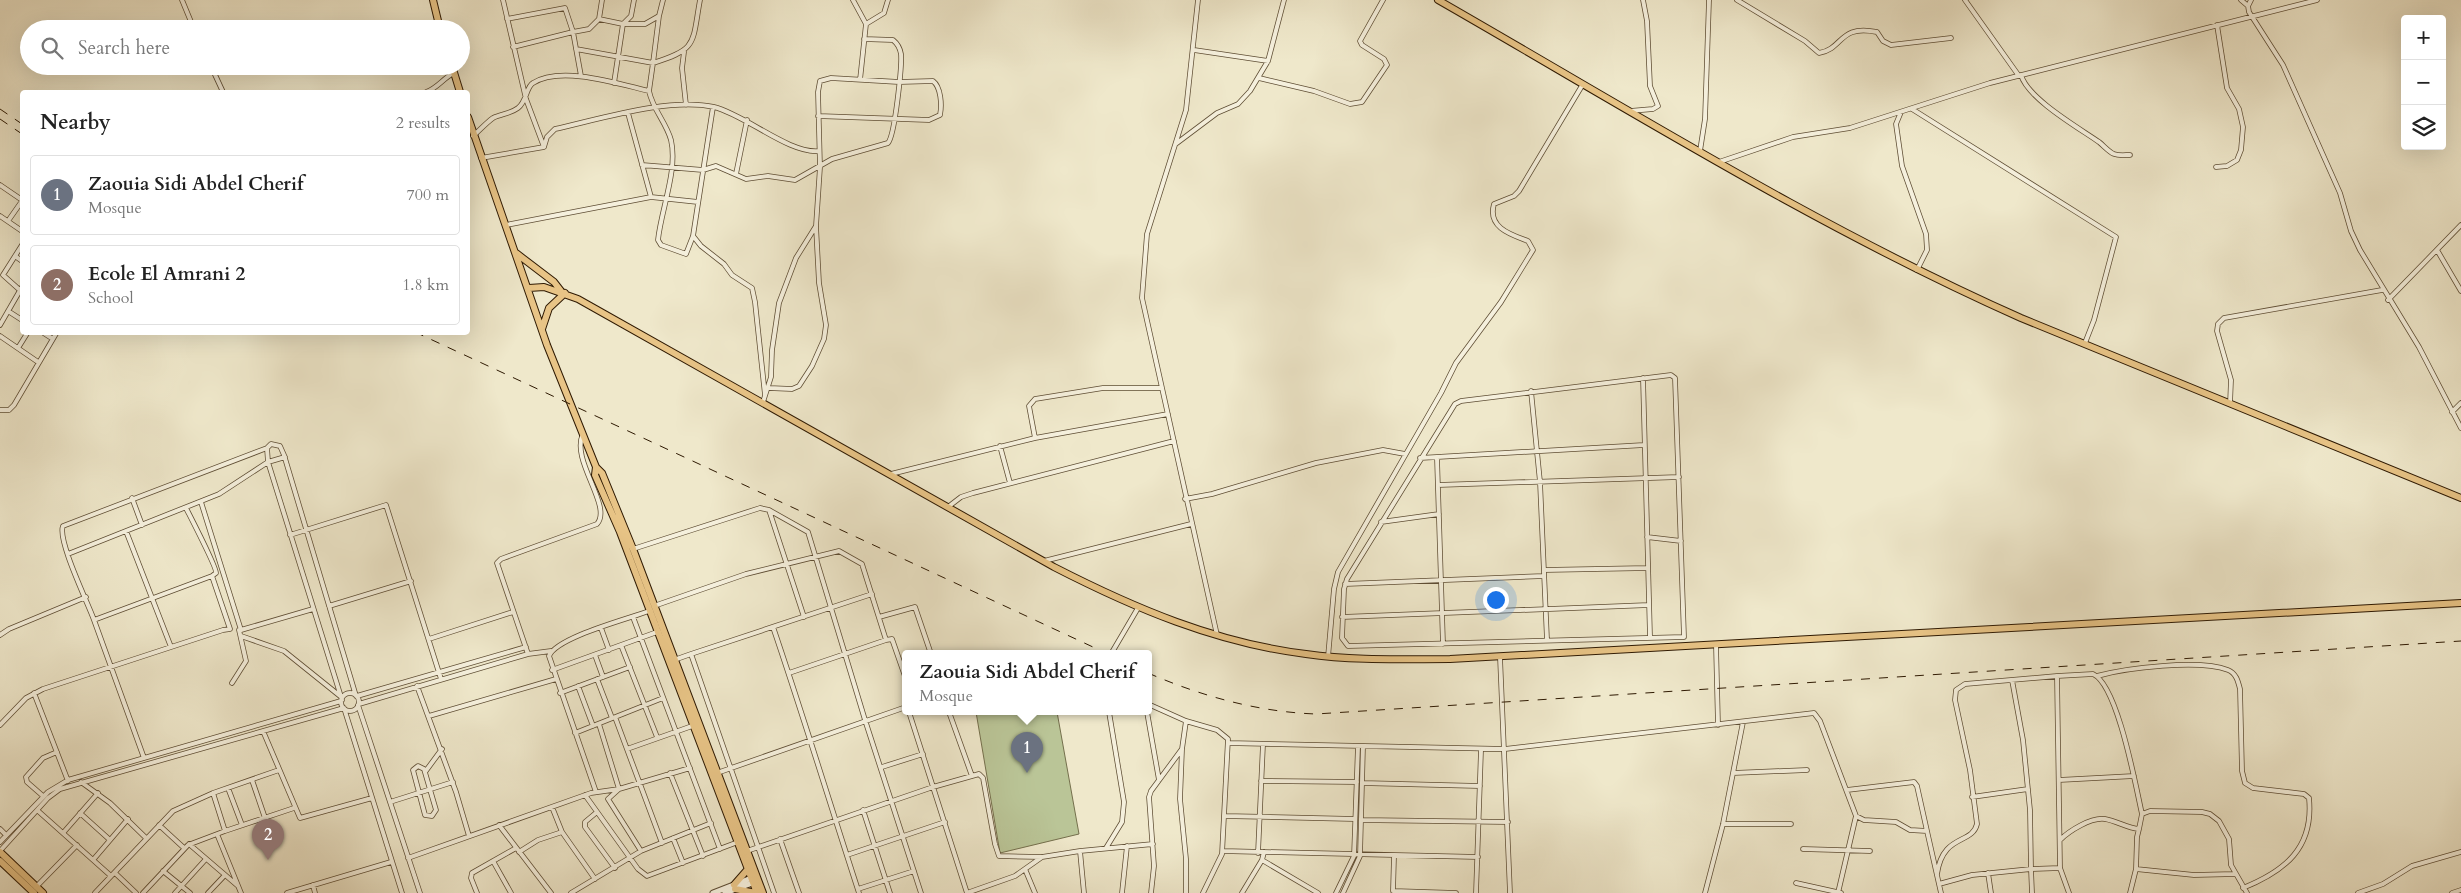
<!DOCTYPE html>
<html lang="en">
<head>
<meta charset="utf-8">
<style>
  :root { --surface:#fff; --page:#f2f2f2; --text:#222; --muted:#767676; --line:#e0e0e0; --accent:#0b8043 }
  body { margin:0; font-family:Cardo,serif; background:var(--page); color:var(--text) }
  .controls { position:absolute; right:15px; top:15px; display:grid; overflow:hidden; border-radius:5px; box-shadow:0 5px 20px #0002 }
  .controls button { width:45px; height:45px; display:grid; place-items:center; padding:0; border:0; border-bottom:1px solid var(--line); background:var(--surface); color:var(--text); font:25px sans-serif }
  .you { position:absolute; left:1495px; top:599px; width:18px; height:18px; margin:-12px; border:4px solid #fff; border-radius:50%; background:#1a73e8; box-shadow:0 0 0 8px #1a73e833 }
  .badge { display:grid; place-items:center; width:32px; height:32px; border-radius:50%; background:var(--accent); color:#fff; font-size:16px; font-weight:700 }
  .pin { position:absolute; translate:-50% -41px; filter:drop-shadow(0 1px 2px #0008) }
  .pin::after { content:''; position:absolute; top:26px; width:18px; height:15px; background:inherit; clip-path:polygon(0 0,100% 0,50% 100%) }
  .popup { position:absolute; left:902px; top:650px; width:250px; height:65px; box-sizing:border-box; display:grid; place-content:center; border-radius:5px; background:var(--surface); filter:drop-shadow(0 1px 4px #0005); font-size:16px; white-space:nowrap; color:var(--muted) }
  .popup b { font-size:19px; color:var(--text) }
  .popup::after { content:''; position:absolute; left:50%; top:100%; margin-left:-10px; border:10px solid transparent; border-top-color:var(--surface) }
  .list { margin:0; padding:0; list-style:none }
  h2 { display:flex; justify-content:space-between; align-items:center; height:65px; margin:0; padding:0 20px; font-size:21px }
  h2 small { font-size:16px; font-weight:400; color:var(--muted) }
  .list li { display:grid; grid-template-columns:32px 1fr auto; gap:15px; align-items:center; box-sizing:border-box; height:80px; margin:0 10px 10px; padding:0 10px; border:1px solid var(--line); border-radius:5px }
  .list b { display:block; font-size:19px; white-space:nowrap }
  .list p { margin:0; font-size:16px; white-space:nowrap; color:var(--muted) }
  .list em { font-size:16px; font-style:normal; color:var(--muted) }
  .icon { flex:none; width:28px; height:28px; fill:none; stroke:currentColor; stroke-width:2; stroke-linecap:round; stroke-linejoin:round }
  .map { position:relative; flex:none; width:2461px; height:893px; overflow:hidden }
  .search { position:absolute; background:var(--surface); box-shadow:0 5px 20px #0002; left:20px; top:20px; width:450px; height:55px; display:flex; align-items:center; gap:12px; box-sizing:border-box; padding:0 18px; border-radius:28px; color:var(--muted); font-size:19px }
  .panel { position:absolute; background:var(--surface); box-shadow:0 5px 20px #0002; left:20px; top:90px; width:450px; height:245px; border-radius:5px }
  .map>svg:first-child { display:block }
  .green { fill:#bac597; stroke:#746f4c }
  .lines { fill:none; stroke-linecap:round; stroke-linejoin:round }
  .minor-casing { stroke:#5e4d34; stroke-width:5.5 }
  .tertiary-casing { stroke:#5e4d34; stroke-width:7 }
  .primary-casing { stroke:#2e1902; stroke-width:8 }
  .minor { stroke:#f5f0dd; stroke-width:4 }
  .tertiary { stroke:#f5f0dd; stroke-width:5 }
  .primary { stroke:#e8c486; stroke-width:6 }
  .rail { stroke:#2e1902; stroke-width:1; stroke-dasharray:9 9; stroke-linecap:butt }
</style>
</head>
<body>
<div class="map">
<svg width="2461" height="893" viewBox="0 0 2461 893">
  <rect width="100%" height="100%" fill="#efe8cb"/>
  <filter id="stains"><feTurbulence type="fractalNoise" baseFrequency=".004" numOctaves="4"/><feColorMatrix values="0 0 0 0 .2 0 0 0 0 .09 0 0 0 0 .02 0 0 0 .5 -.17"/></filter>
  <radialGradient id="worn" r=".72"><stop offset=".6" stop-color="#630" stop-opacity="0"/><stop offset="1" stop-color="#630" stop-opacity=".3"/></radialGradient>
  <!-- green -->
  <path class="green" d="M976 712H1057L1079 834 1000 853Z"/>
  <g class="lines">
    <defs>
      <path id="minor" d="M182 0 194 29
        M503 0 526 99 544 147
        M853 0 866 24 860 80
        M1198 0 1186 110 1147 234 1142 298 1217 635
        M1737 0 1805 41 1819 53C1844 49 1838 24 1877 32L1883 41 1891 45 1951 38
        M1965 0 2019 76
        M2241 0 2248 6
        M2251 0 2248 6 2249 12 2283 65 2340 193 2351 231 2360 250 2419 347 2461 428
        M507 19 565 8 573 32 513 47
        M599 19 602 0
        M866 24 884 13 888 0
        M576 49 653 63 659 16
        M1194 50 1268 61
        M684 52 682 68 686 105
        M211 66 223 92
        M2021 75C2028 99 2079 128 2099 142 2104 146 2109 152 2114 154 2119 156 2125 155 2130 155
        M581 76 573 32 589 29 599 19 623 24 631 16 634 0
        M1259 78 1314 91 1350 104 1362 102 1387 65 1384 59 1362 45 1360 41 1383 0
        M614 83 623 24H645L659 16 663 0
        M649 91 653 63C698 49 692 44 700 0
        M426 92C438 88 443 78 454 73
        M1912 109 2116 237 2094 320 2085 343
        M1630 111 1653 109 1658 106 1650 86 1647 21 1643 0
        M1901 112 1896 124 1902 166 1926 234 1927 250 1917 270
        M473 136C480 130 486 123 493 118 501 114 510 114 518 108 527 101 526 87 533 83 561 65 619 84 649 91 653 110 666 122 671 140 678 170 661 210 658 240L661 245 686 254 693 236 713 107
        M1177 143 1217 113 1238 104 1250 91 1268 61 1284 0
        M1700 151 1705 119 1709 0
        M481 158 544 147 547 137 555 129C600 119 670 97 714 107 746 115 789 154 819 151
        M1719 162 1793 137 1850 128 1990 83 2317 0
        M642 165 703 170 716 166 746 179 768 176 795 180 832 159 888 143C895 135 902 66 901 54 900 48 898 44 893 40L864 39
        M2216 167 2227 166 2237 160 2241 150 2243 127 2239 109 2227 88 2217 25
        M736 174 747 120
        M0 185 22 200
        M651 197 698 202
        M0 216 22 231
        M8 221 22 201
        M506 225 651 197 628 113
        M693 236 701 246 724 264 732 275 752 288 755 302 765 395
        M22 245 3 275 22 292
        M2437 250 2461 291
        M15 256 22 261
        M2388 300 2461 225
        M8 311 22 320
        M0 325 22 287
        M42 332 53 339
        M0 336 38 362
        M18 348 28 332
        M1671 375 1675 378 1684 637 1348 646 1342 638 1344 589 1347 579 1455 404 1461 401Z
        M1643 378 1650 637
        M769 388 792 389 799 386 812 366 824 339 826 325 819 283 816 226
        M1531 391 1540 482 1547 640
        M763 402 771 377 772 350 779 303 796 258 816 226 820 167 818 92 820 81 831 78 899 82 933 81C941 87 942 105 940 115L929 120 818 116
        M2230 404 2231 380 2217 331 2218 324 2224 318 2382 290
        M0 410H9L14 405 57 332
        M2452 412 2461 403
        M1035 438 1029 406 1035 399 1103 388H1162
        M1000 446 1010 483
        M1420 458 1644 445
        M1437 458 1443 644
        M891 474 1035 438 1168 414
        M1438 485 1679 477
        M132 498 142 525
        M1185 499 1212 494 1316 463 1383 450 1405 454
        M201 502 241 630 313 609
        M948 507 961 497 973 493 1174 441
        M186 508C191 518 217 568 216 573L212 576
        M769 510 804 617
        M1381 522 1439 514
        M126 531 171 647
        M290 535 386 505 441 679
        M1647 537 1681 541
        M633 549 760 508 769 510 808 532 865 720 921 893
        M68 554 219 494 268 462 285 457
        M1044 561 1191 524
        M1544 570 1648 568
        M1345 584 1544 576
        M329 606 411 581
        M654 606 746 574 839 551 862 564 886 640 892 639 906 679
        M633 617 720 849
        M879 617 915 607 931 654
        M1342 617 1649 605
        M94 620C88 603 57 540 63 526L267 448
        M773 627C803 715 830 804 859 893
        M601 628 609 650
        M0 635 9 629 86 597
        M241 636 284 651 340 696
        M429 639 513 612
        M621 645 657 737
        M1716 645 1718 725
        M551 651 528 654 497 563 501 559 597 524C613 506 570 460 583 434
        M691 654 872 594
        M1111 654 1138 608
        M595 655 603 677
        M1328 657 1334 589 1338 572 1441 393 1456 363 1501 302 1533 250 1528 241C1512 235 1487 228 1494 204L1514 196 1519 191 1583 84
        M1500 657 1510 893
        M674 660 691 654 774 893
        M552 670 657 632
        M789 673 886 640
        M2057 676 2093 674C2118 685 2136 788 2142 814
        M2097 676C2126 668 2199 659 2228 670 2236 673 2238 681 2240 689L2242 771 2245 783 2253 788 2304 794 2309 798C2314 848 2285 871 2243 888
        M597 679 612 718
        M232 683 246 661 239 630
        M417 686 456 792 469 836
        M578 686 593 726
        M34 693 68 781
        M560 693 630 667
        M341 702a9 9 0 1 1 18 0a9 9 0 1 1-18 0Z
        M357 696 526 647
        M342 700 268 462 267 448 271 444 280 446 284 455 356 696
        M359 704 528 654
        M1148 704 1186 721 1217 730 1228 739 1222 854 1203 893
        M358 705 420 893
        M344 708 402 893
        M909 712 967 893
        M949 712 972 776
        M1147 712 1159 780
        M429 716 556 679
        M615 717 662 843
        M599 724 619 789 608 799 641 851
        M0 725 26 698 43 689 223 630 230 629 212 576 94 620 144 758
        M263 731 300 818 372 798
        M575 733 663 698
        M1228 743 1505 749 1814 713 1820 721 1856 816 1864 820 1896 822 1910 830 1927 831 1941 893
        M627 749 695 725
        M1182 749 1180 799 1186 859V893
        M418 766 424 769 436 810 432 816 425 815 413 770Z
        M882 767 923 754
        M279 770 213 793 225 831 294 808
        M425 772 442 749
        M670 773 703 856
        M717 773 906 707
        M1733 773 1807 770
        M252 780 265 818
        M2059 780 2134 776
        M1261 781 1357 782
        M81 782 110 803 146 838
        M1362 783 1480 786
        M228 788 242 825
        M1847 790 1914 782 1917 786 1927 831
        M596 792 549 656C557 637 628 619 649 611
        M585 795 638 869 647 876 738 842
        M43 796 27 782 26 777 43 758 57 752
        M1972 797 2028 789
        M390 802 453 782
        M552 807 562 832 595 879
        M37 810 111 876
        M863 810 890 893
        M597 812 585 822V827L615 868
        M80 813 110 840
        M1224 816 1355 819
        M1361 820 1508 822
        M1723 824H1791
        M159 825 184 848
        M499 825 551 893
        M0 829 6 835
        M2139 829 2137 837 2136 869 2194 875 2235 874
        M63 833 98 793
        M217 834 241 893
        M673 838 683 863
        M780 839 799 893
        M2060 840C2069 831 2091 817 2105 819 2117 821 2127 828 2139 829L2142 814 2150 811 2202 812 2210 814 2219 821 2229 839 2231 865 2247 893
        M0 842 48 792 68 780 341 701
        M189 844 238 886
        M1106 848 1122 822 1124 802 1109 712
        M1803 849 1870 851
        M0 851 48 798 60 789 344 708
        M747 851 933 787 979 774 983 778 995 844 999 856 1042 857 1080 851
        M1223 851 1478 857
        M519 852 538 840 562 832
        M1258 853 1263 744
        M847 855 945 822
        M408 858 591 793 619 789 690 768
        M93 860 128 819
        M1262 860 1318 893
        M493 861 511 893
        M1025 869 1035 893
        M163 871 190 893
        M115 873 136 893
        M1988 873 1991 893
        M1937 874C1943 833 1972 845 1977 824L1970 770 1955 700 1956 690 1965 684 2057 676 2060 868
        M1796 883 1841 893
        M1939 884 1972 875 2031 869 2030 810 2023 740 2012 680
        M313 885 315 893
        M36 887 77 845
        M858 889 914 871
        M1393 891 1456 893
        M1393 891 1394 856
        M95 893 173 811 213 793
        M143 893 188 845 225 831
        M175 893 206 859
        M208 893 225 875
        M287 893 391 862
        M477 893 471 878 472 873 516 848
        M571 893 641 851 711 823
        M967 893 1015 876 1042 857
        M1084 893 1080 851 1153 844
        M1122 893 1127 846
        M1151 893 1154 866 1149 797 1151 791 1182 749 1186 721
        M1242 893 1262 860 1264 852
        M1336 893 1354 856 1358 746
        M1343 893 1360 856 1363 746
        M1476 893 1481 750
        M1705 893 1723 824 1743 722
        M1838 893 1856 816
        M2032 893 2031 869 2060 868 2069 893
        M2130 893 2136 869
        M2358 893 2383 884 2412 866 2461 852
        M2452 893 2461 890"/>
      <path id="tertiary" d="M713 893 754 877
        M725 893 755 882"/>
      <path id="primary" d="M433 0 440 29
        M1438 0C1630 110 1818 228 2021 318L2461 498
        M452 66 460 92
        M468 117 547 345 596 467 602 473 633 549 763 893
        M516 253 554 282 561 291
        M529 288 544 287 578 299 1054 567C1134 608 1216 643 1306 654 1354 661 1402 659 1450 659L2461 603
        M542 329 549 308 565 293
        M596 467 595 475 620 532 757 893
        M0 852 43 893
        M0 861 34 893
        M734 885 748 869
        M735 889 756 893"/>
    </defs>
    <!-- minor casing -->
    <use href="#minor" class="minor-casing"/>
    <!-- tertiary casing -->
    <use href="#tertiary" class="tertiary-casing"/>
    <!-- primary casing -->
    <use href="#primary" class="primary-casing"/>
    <!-- minor -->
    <use href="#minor" class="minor"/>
    <!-- tertiary -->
    <use href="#tertiary" class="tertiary"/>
    <!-- primary -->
    <use href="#primary" class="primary"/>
    <!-- rail -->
    <path class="rail" d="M0 109 22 124
      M0 119 22 134
      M415 332 1108 654
      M1148 673C1201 696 1258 712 1316 714L2461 641"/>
  </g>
  <rect width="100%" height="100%" filter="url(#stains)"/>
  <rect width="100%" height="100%" fill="url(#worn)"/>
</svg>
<div class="controls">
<button>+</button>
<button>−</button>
<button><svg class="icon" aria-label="layers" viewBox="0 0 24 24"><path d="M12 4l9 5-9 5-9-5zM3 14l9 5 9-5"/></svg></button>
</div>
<div class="you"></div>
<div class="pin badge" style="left:1027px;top:773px;background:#6b7280">1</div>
<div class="popup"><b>Zaouia Sidi Abdel Cherif</b>Mosque</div>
<div class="pin badge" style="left:268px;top:860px;background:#8d6e63">2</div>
<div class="search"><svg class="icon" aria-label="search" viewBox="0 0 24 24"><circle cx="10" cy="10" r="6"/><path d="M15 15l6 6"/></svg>Search here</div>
<section class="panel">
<h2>Nearby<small>2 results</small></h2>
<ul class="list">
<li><span class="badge" style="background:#6b7280">1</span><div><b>Zaouia Sidi Abdel Cherif</b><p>Mosque</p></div><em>700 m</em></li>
<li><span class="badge" style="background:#8d6e63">2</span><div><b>Ecole El Amrani 2</b><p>School</p></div><em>1.8 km</em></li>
</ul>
</section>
</div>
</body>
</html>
